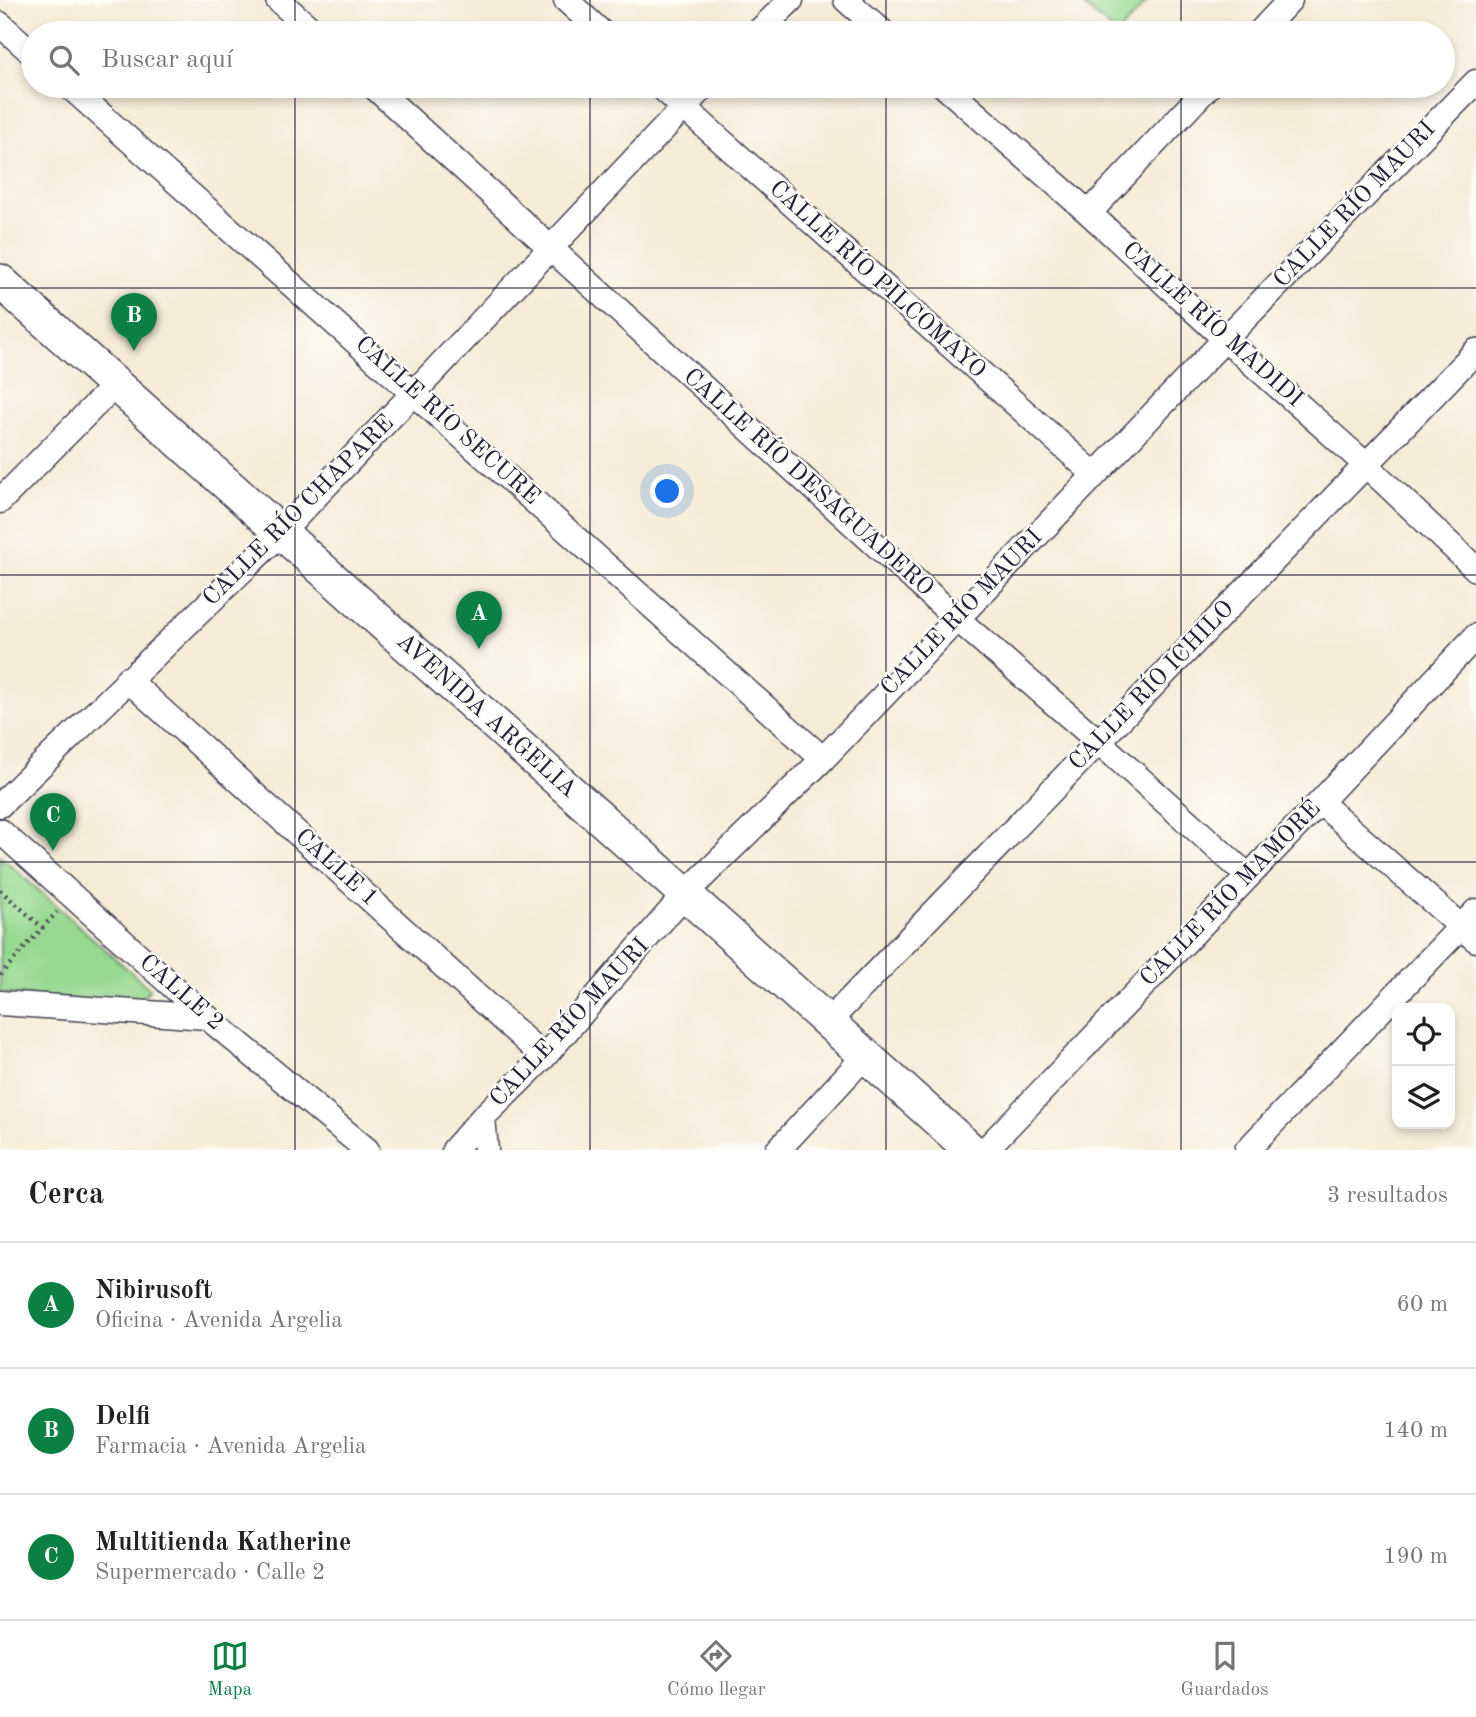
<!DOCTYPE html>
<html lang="es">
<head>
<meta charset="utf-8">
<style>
  :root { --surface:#fff; --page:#f6f6f6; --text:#222; --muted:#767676; --line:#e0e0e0; --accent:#0b8043 }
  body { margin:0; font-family:"Old Standard TT",serif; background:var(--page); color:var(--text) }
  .controls { position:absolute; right:21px; bottom:21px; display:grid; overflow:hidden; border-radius:14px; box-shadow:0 4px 10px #0003 }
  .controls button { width:63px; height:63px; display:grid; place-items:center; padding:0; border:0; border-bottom:2px solid var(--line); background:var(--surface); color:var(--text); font:35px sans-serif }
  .you { position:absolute; left:668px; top:492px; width:24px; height:24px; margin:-18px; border:5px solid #fff; border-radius:50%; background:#1a73e8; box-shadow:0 0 0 10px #1a73e833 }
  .badge { display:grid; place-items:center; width:46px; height:46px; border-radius:50%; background:var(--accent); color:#fff; font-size:23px; font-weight:700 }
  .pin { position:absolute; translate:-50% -58px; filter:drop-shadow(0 2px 4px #0008) }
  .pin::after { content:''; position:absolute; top:37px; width:24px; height:21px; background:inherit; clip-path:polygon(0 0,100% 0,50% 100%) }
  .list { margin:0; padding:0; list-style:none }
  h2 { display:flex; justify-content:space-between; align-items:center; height:91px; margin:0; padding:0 28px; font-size:30px }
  h2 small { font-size:23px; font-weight:400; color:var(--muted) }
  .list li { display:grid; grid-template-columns:46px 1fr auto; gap:21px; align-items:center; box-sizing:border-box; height:126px; padding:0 28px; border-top:2px solid var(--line) }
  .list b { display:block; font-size:26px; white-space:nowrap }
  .list p { margin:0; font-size:23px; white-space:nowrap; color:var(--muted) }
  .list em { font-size:23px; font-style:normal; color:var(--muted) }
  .icon { flex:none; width:38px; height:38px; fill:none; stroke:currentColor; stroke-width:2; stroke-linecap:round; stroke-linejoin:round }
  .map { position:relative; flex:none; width:1476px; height:1150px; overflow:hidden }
  .search { position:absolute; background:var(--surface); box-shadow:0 4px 10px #0003; left:21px; right:21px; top:21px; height:77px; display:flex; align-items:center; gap:18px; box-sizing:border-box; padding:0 24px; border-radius:38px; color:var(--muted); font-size:26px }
  .sheet { height:469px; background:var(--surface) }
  nav { display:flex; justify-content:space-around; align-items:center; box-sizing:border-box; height:98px; border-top:2px solid var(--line); background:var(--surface); font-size:19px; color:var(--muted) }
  nav a { display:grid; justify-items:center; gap:4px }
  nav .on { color:var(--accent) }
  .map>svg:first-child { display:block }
  .green { fill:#97d990; stroke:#5c7e66; stroke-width:2 }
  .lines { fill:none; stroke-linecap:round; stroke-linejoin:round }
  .street-casing { stroke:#424052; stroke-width:27 }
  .secondary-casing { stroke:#424052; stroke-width:36 }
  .path { stroke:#424052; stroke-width:4.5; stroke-dasharray:2 5; stroke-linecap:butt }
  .street { stroke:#fff; stroke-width:24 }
  .secondary { stroke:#fff; stroke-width:33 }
  .grid { fill:none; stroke:#22223b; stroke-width:2; stroke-opacity:0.55 }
  .labels { text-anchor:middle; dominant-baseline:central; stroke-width:5; stroke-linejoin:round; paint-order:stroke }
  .street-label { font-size:24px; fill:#22223b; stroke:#fdfcf7 }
</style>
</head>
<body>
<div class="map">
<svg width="1476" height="1150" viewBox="0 0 1476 1150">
  <rect width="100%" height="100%" fill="#fdfcf7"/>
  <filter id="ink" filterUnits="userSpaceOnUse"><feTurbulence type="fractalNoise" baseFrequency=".0143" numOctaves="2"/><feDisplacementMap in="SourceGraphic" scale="14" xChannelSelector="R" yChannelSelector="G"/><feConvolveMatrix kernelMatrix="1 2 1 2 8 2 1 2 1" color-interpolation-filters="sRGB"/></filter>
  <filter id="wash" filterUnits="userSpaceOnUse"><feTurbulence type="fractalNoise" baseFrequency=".00686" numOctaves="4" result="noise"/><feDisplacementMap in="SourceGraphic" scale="28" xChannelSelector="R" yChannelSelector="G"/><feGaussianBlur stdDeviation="1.57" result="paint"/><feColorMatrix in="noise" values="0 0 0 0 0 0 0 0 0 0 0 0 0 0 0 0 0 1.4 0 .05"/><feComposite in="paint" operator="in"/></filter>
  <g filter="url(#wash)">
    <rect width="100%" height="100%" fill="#f5ebd6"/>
    <!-- green -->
    <path class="green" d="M1077 0H1148L1119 33H1116Z
      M0 856 150 989 137 1005 0 993Z"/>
  </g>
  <g filter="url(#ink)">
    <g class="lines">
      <defs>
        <path id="street" d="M278 0 315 33
          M566 0 602 33
          M846 0 884 33
          M0 24 33 54
          M757 33 791 0
          M1259 33 1290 0
          M69 86 823 759
          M373 86 956 618 1099 742 1248 876
          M660 86 1094 474
          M944 86 1089 213 1225 339 1365 464 1476 569
          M1089 213 1209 86
          M0 501 115 385
          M127 679 544 1057
          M1320 802 1476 940
          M0 805 281 533 704 86
          M0 831 207 1017 367 1150
          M0 1003 207 1017
          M828 1022 1476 351
          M483 1117 486 1150
          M454 1150 483 1117 544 1057 685 894 823 759 1225 339 1476 82
          M778 1150 865 1056
          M985 1150 1320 802 1476 636
          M1247 1150 1476 911"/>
        <path id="secondary" d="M0 281 971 1150"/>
      </defs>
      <!-- street casing -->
      <use href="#street" class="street-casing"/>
      <!-- secondary casing -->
      <use href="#secondary" class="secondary-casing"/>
      <!-- path -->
      <path class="path" d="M0 890 43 928
        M0 975 57 912"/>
      <!-- street -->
      <use href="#street" class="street"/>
      <!-- secondary -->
      <use href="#secondary" class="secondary"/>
    </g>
  </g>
  <!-- grid -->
  <path class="grid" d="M295 0V33M590 0V33M886 0V33M1181 0V33M295 86V1150M590 86V1150M886 86V1150M1181 86V1150M0 288H1476M0 575H1476M0 862H1476"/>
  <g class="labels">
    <!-- street labels -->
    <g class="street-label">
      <text transform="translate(1355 205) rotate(-46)">CALLE RÍO MAURI</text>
      <text transform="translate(877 280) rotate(42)">CALLE RÍO PILCOMAYO</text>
      <text transform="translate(1212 325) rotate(42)">CALLE RÍO MADIDI</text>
      <text transform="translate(447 421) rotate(42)">CALLE RÍO SECURE</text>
      <text transform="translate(808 483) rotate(42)">CALLE RÍO DESAGUADERO</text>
      <text transform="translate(299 511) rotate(-45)">CALLE RÍO CHAPARE</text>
      <text transform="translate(962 613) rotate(-46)">CALLE RÍO MAURI</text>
      <text transform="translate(1152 686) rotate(-46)">CALLE RÍO ICHILO</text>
      <text transform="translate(486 716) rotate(42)">AVENIDA ARGELIA</text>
      <text transform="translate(336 868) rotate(42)">CALLE 1</text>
      <text transform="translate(1231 894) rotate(-46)">CALLE RÍO MAMORÉ</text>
      <text transform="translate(181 993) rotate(41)">CALLE 2</text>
      <text transform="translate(570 1023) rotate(-47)">CALLE RÍO MAURI</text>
    </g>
  </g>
</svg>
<div class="controls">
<button><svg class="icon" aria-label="locate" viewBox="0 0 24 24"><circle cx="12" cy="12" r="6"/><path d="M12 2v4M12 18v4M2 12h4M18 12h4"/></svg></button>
<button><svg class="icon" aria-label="layers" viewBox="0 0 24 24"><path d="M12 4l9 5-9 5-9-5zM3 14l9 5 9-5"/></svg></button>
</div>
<div class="you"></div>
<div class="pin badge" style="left:479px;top:649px">A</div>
<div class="pin badge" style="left:134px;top:351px">B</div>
<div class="pin badge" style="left:53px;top:851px">C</div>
<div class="search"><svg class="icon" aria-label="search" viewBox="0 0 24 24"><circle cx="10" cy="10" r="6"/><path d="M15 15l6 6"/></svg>Buscar aquí</div>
</div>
<section class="sheet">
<h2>Cerca<small>3 resultados</small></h2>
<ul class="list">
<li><span class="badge">A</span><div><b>Nibirusoft</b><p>Oficina · Avenida Argelia</p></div><em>60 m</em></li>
<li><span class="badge">B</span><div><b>Delfi</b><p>Farmacia · Avenida Argelia</p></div><em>140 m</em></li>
<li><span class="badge">C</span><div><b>Multitienda Katherine</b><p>Supermercado · Calle 2</p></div><em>190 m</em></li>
</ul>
</section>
<nav>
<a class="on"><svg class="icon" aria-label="map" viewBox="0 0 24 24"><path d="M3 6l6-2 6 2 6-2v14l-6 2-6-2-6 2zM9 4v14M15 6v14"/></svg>Mapa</a>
<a><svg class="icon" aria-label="directions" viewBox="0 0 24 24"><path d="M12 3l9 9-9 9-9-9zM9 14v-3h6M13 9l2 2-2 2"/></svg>Cómo llegar</a>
<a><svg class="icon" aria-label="saved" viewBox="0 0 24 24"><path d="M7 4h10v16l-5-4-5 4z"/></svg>Guardados</a>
</nav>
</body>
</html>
